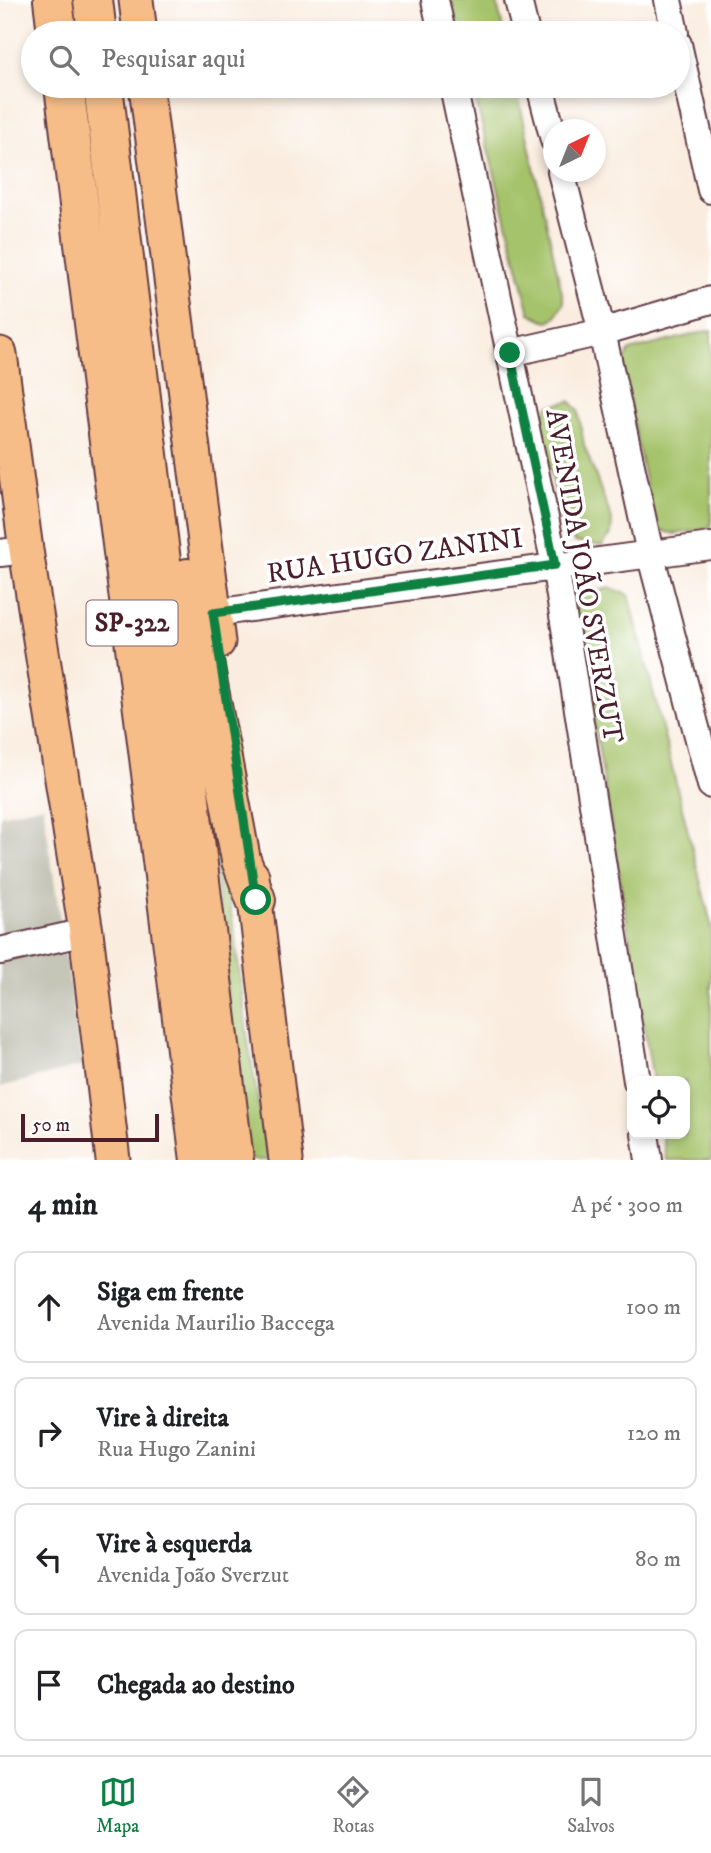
<!DOCTYPE html>
<html lang="pt">
<head>
<meta charset="utf-8">
<style>
  :root { --surface:#fff; --page:#f6f6f6; --text:#202124; --muted:#757577; --line:#e0e0e0; --accent:#0b8043 }
  body { margin:0; font-family:"IM FELL DW Pica",serif; background:var(--page); color:var(--text) }
  .controls { position:absolute; right:21px; bottom:21px; display:grid; overflow:hidden; border-radius:14px; box-shadow:0 4px 10px #0003 }
  .controls button { width:63px; height:63px; display:grid; place-items:center; padding:0; border:0; border-bottom:2px solid var(--line); background:var(--surface); color:var(--text); font:35px sans-serif }
  .compass { position:absolute; left:543px; top:119px; width:63px; height:63px; border-radius:50%; background:var(--surface); box-shadow:0 4px 10px #0003; rotate:43deg }
  .scale { position:absolute; left:21px; bottom:18px; width:138px; box-sizing:border-box; padding-left:7px; border:4px solid #4a1f2b; border-top:0; font-size:19px; line-height:24px; white-space:nowrap; color:#4a1f2b; -webkit-text-stroke:5px #fff; paint-order:stroke }
  .stop { position:absolute; width:21px; height:21px; margin:-16px; border:5px solid #0b8043; border-radius:50%; background:#fff }
  .stop.end { background:#0b8043; border-color:#fff; box-shadow:0 2px 7px #0008 }
  .list { margin:0; padding:0; list-style:none }
  h2 { display:flex; justify-content:space-between; align-items:center; height:91px; margin:0; padding:0 28px; font-size:30px }
  h2 small { font-size:23px; font-weight:400; color:var(--muted) }
  .list li { display:grid; grid-template-columns:46px 1fr auto; gap:21px; align-items:center; box-sizing:border-box; height:112px; margin:0 14px 14px; padding:0 14px; border:2px solid var(--line); border-radius:14px }
  .list b { display:block; font-size:26px; white-space:nowrap }
  .list p { margin:0; font-size:23px; white-space:nowrap; color:var(--muted) }
  .list em { font-size:23px; font-style:normal; color:var(--muted) }
  .icon { flex:none; width:38px; height:38px; fill:none; stroke:currentColor; stroke-width:2; stroke-linecap:round; stroke-linejoin:round }
  .map { position:relative; flex:none; width:711px; height:1160px; overflow:hidden }
  .search { position:absolute; background:var(--surface); box-shadow:0 4px 10px #0003; left:21px; right:21px; top:21px; height:77px; display:flex; align-items:center; gap:18px; box-sizing:border-box; padding:0 24px; border-radius:38px; color:var(--muted); font-size:26px }
  .sheet { height:595px; background:var(--surface) }
  nav { display:flex; justify-content:space-around; align-items:center; box-sizing:border-box; height:98px; border-top:2px solid var(--line); background:var(--surface); font-size:19px; color:var(--muted) }
  nav a { display:grid; justify-items:center; gap:4px }
  nav .on { color:var(--accent) }
  .map>svg:first-child { display:block }
  .industrial { fill:#c5c5b8 }
  .green { fill:#a5c36b; stroke:#78714b; stroke-width:2 }
  .lines { fill:none; stroke-linecap:round; stroke-linejoin:round }
  .minor-casing { stroke:#643e46; stroke-width:30 }
  .major-casing { stroke:#643e46; stroke-width:37 }
  .highway-casing { stroke:#643e46; stroke-width:42 }
  .minor { stroke:#fff; stroke-width:26 }
  .major { stroke:#f7bd88; stroke-width:33 }
  .highway { stroke:#f7bd88; stroke-width:38 }
  .route { stroke:#0b8043; stroke-width:9 }
  .labels { text-anchor:middle; dominant-baseline:central; stroke-width:7; stroke-linejoin:round; paint-order:stroke }
  .shield { fill:#fff; stroke:#80626b; stroke-width:2 }
  .shield-label { font-size:26px; font-weight:bold; fill:#4a1f2b }
  .street-label { font-size:28px; fill:#4a1f2b; stroke:#fff }
</style>
</head>
<body>
<div class="map">
<svg width="711" height="1160" viewBox="0 0 711 1160">
  <rect width="100%" height="100%" fill="#fff"/>
  <filter id="ink" filterUnits="userSpaceOnUse"><feTurbulence type="fractalNoise" baseFrequency=".0143" numOctaves="2"/><feDisplacementMap in="SourceGraphic" scale="14" xChannelSelector="R" yChannelSelector="G"/><feConvolveMatrix kernelMatrix="1 2 1 2 8 2 1 2 1" color-interpolation-filters="sRGB"/></filter>
  <filter id="wash" filterUnits="userSpaceOnUse"><feTurbulence type="fractalNoise" baseFrequency=".00686" numOctaves="4" result="noise"/><feDisplacementMap in="SourceGraphic" scale="28" xChannelSelector="R" yChannelSelector="G"/><feGaussianBlur stdDeviation="1.57" result="paint"/><feColorMatrix in="noise" values="0 0 0 0 0 0 0 0 0 0 0 0 0 0 0 0 0 1.4 0 .05"/><feComposite in="paint" operator="in"/></filter>
  <g filter="url(#wash)">
    <rect width="100%" height="100%" fill="#faede0"/>
    <!-- industrial -->
    <path class="industrial" d="M43 805 82 1066 0 1087V815Z"/>
    <!-- green -->
    <path class="green" d="M451 0H496L504 33H459Z
      M472 86H516L564 302 556 316 548 322 530 313Z
      M711 330V528L675 534 659 530 651 510 622 367 629 351Z
      M570 401 578 410 584 445 612 520 611 534 602 546 575 542 561 528 541 419 549 406Z
      M611 588 629 595 711 924V1160H666L662 1134H685V1081H653L575 605 583 594Z
      M206 777 234 930 248 1041 268 1160H244Z"/>
  </g>
  <g filter="url(#ink)">
    <g class="lines">
      <defs>
        <path id="minor" d="M435 0 442 33
          M518 0 526 33
          M668 0 675 33
          M678 44 711 190
          M453 86 555 565 637 1081
          M540 86 554 140
          M561 172 602 332 650 553 711 785
          M510 353 602 332 711 300
          M0 553 26 550
          M213 613 711 546
          M0 951 86 932
          M645 1134 649 1160"/>
        <path id="major" d="M136 0 140 33
          M146 86 218 642
          M0 354 26 550 86 932 113 1160
          M252 876 286 1160"/>
        <path id="highway" d="M53 0 57 33
          M93 0 97 33
          M64 86 200 1160
          M103 86 234 1160
          M188 578 241 860 256 900"/>
      </defs>
      <!-- minor casing -->
      <use href="#minor" class="minor-casing"/>
      <!-- major casing -->
      <use href="#major" class="major-casing"/>
      <!-- highway casing -->
      <use href="#highway" class="highway-casing"/>
      <!-- minor -->
      <use href="#minor" class="minor"/>
      <!-- major -->
      <use href="#major" class="major"/>
      <!-- highway -->
      <use href="#highway" class="highway"/>
    </g>
  </g>
  <g class="lines" filter="url(#ink)">
    <!-- route -->
    <path class="route" d="M256 900 213 613 555 565 510 353"/>
  </g>
  <g class="labels">
    <!-- shield labels -->
    <rect class="shield" x="86.5" y="600.5" width="91" height="45" rx="5"/>
    <g class="shield-label">
      <text x="132" y="623">SP-322</text>
    </g>
    <!-- street labels -->
    <g class="street-label">
      <text transform="translate(395 556) rotate(-8)">RUA HUGO ZANINI</text>
      <text transform="translate(584 576) rotate(80)">AVENIDA JOÃO SVERZUT</text>
    </g>
  </g>
</svg>
<div class="controls">
<button><svg class="icon" aria-label="locate" viewBox="0 0 24 24"><circle cx="12" cy="12" r="6"/><path d="M12 2v4M12 18v4M2 12h4M18 12h4"/></svg></button>
</div>
<svg class="compass" viewBox="-18 -18 36 36"><path d="M0-13l5 13h-10z" fill="#e53935"/><path d="M0 13l5-13h-10z" fill="#757577"/></svg>
<div class="scale">50 m</div>
<div class="stop" style="left:256px;top:900px"></div>
<div class="stop end" style="left:510px;top:353px"></div>
<div class="search"><svg class="icon" aria-label="search" viewBox="0 0 24 24"><circle cx="10" cy="10" r="6"/><path d="M15 15l6 6"/></svg>Pesquisar aqui</div>
</div>
<section class="sheet">
<h2>4 min<small>A pé · 300 m</small></h2>
<ul class="list">
<li><svg class="icon" aria-label="ahead" viewBox="0 0 24 24"><path d="M12 20V5M6 11l6-6 6 6"/></svg><div><b>Siga em frente</b><p>Avenida Maurilio Baccega</p></div><em>100 m</em></li>
<li><svg class="icon" aria-label="right" viewBox="0 0 24 24"><path d="M7 20v-9h11M14 6l5 5-5 5"/></svg><div><b>Vire à direita</b><p>Rua Hugo Zanini</p></div><em>120 m</em></li>
<li><svg class="icon" aria-label="left" viewBox="0 0 24 24"><path d="M17 20v-9H6M10 6l-5 5 5 5"/></svg><div><b>Vire à esquerda</b><p>Avenida João Sverzut</p></div><em>80 m</em></li>
<li><svg class="icon" aria-label="arrive" viewBox="0 0 24 24"><path d="M6 21V4h12l-3 4 3 4H6"/></svg><div><b>Chegada ao destino</b></div></li>
</ul>
</section>
<nav>
<a class="on"><svg class="icon" aria-label="map" viewBox="0 0 24 24"><path d="M3 6l6-2 6 2 6-2v14l-6 2-6-2-6 2zM9 4v14M15 6v14"/></svg>Mapa</a>
<a><svg class="icon" aria-label="directions" viewBox="0 0 24 24"><path d="M12 3l9 9-9 9-9-9zM9 14v-3h6M13 9l2 2-2 2"/></svg>Rotas</a>
<a><svg class="icon" aria-label="saved" viewBox="0 0 24 24"><path d="M7 4h10v16l-5-4-5 4z"/></svg>Salvos</a>
</nav>
</body>
</html>
